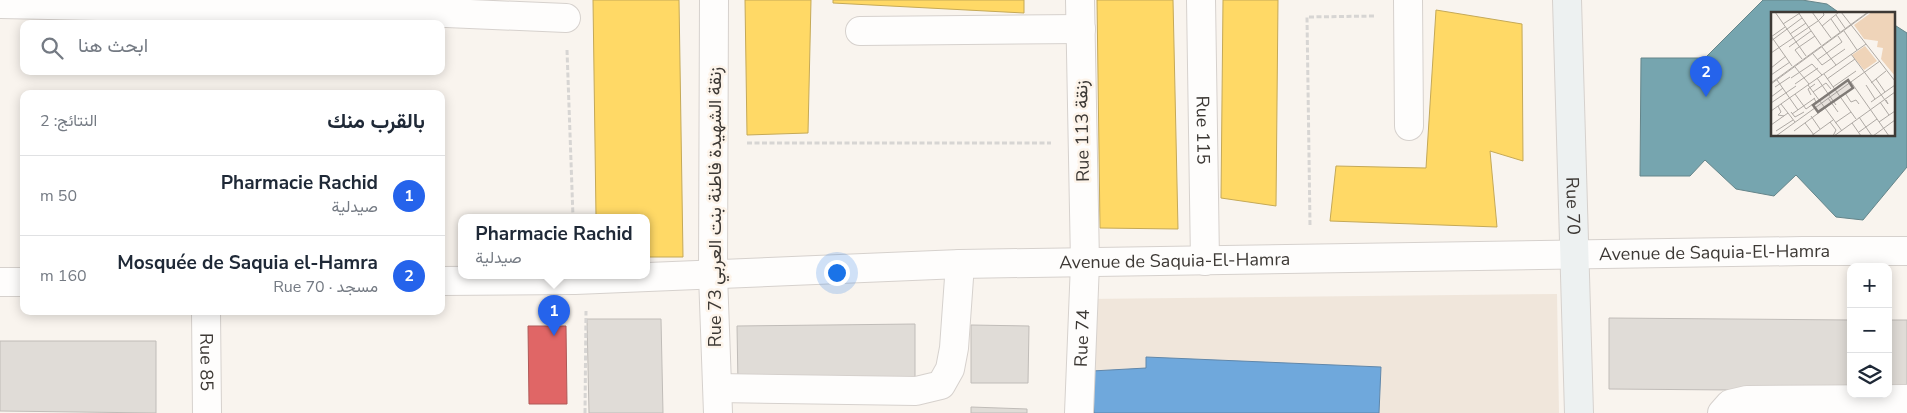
<!DOCTYPE html>
<html lang="ar">
<head>
<meta charset="utf-8">
<style>
  :root { --surface:#fff; --page:#f2f2f3; --text:#1f2937; --muted:#747a83; --line:#e0e1e3; --accent:#2563eb }
  body { margin:0; font-family:"Nunito Sans",Vazirmatn,sans-serif; background:var(--page); color:var(--text); direction:rtl }
  .controls { position:absolute; right:15px; bottom:15px; display:grid; overflow:hidden; border-radius:10px; box-shadow:0 2px 12px #0003 }
  .controls button { width:45px; height:45px; display:grid; place-items:center; padding:0; border:0; border-bottom:1px solid var(--line); background:var(--surface); color:var(--text); font:25px sans-serif }
  .you { position:absolute; left:836px; top:272px; width:18px; height:18px; margin:-12px; border:4px solid #fff; border-radius:50%; background:#1a73e8; box-shadow:0 0 0 8px #1a73e833 }
  .badge { display:grid; place-items:center; width:32px; height:32px; border-radius:50%; background:var(--accent); color:#fff; font-size:16px; font-weight:700 }
  .pin { position:absolute; translate:-50% -41px; filter:drop-shadow(0 1px 2px #0008) }
  .pin::after { content:''; position:absolute; top:26px; width:18px; height:15px; background:inherit; clip-path:polygon(0 0,100% 0,50% 100%) }
  .popup { position:absolute; left:458px; top:214px; width:192px; height:65px; box-sizing:border-box; display:grid; place-content:center; border-radius:10px; background:var(--surface); filter:drop-shadow(0 1px 4px #0005); font-size:16px; white-space:nowrap; color:var(--muted) }
  .popup b { font-size:19px; color:var(--text) }
  .popup::after { content:''; position:absolute; left:50%; top:100%; margin-left:-10px; border:10px solid transparent; border-top-color:var(--surface) }
  .list { margin:0; padding:0; list-style:none }
  h2 { display:flex; justify-content:space-between; align-items:center; height:65px; margin:0; padding:0 20px; font-size:21px }
  h2 small { font-size:16px; font-weight:400; color:var(--muted) }
  .list li { display:grid; grid-template-columns:32px 1fr auto; gap:15px; align-items:center; box-sizing:border-box; height:80px; padding:0 20px; border-top:1px solid var(--line) }
  .list b { display:block; font-size:19px; white-space:nowrap }
  .list p { margin:0; font-size:16px; white-space:nowrap; color:var(--muted) }
  .list em { font-size:16px; font-style:normal; color:var(--muted) }
  .icon { flex:none; width:28px; height:28px; fill:none; stroke:currentColor; stroke-width:2; stroke-linecap:round; stroke-linejoin:round }
  .map { position:relative; flex:none; width:1907px; height:413px; overflow:hidden; direction:ltr }
  .search { position:absolute; background:var(--surface); box-shadow:0 2px 12px #0003; left:20px; top:20px; width:425px; height:55px; display:flex; align-items:center; gap:12px; box-sizing:border-box; padding:0 18px; border-radius:10px; color:var(--muted); font-size:19px }
  .panel { position:absolute; background:var(--surface); box-shadow:0 2px 12px #0003; left:20px; top:90px; width:425px; height:225px; border-radius:10px; direction:rtl }
  .map>svg:first-child { display:block }
  .built { fill:#f0e6db }
  .homes { fill:#ffd966; stroke:#c5a957 }
  .shops { fill:#e06666; stroke:#af5857 }
  .schools { fill:#6fa8dc; stroke:#6087aa }
  .public { fill:#76a5af; stroke:#65858a }
  .building { fill:#e0dcd7; stroke:#c0bcb8 }
  .lines { fill:none; stroke-linecap:round; stroke-linejoin:round }
  .street-casing { stroke:#d6d1cd; stroke-width:30 }
  .secondary-casing { stroke:#d6d1cd; stroke-width:30 }
  .path { stroke:#d7d5d3; stroke-width:3; stroke-dasharray:5 2.5; stroke-linecap:butt }
  .street { stroke:#fefdfc; stroke-width:28 }
  .secondary { stroke:#edf1f1; stroke-width:28 }
  .labels { text-anchor:middle; dominant-baseline:central; stroke-width:5; stroke-linejoin:round; paint-order:stroke }
  .street-label { font-size:18px; fill:#3d3935; stroke:#fdf4ea }
  .inset-road { fill:none; stroke:#aea9a4; stroke-width:1 }
  .view { fill:#7f7a76; fill-opacity:0.15; stroke:#7f7a76; stroke-width:2.5 }
  .inset-edge { fill:none; stroke:#3d3935; stroke-width:2.5 }
</style>
</head>
<body>
<div class="map">
<svg width="1907" height="413" viewBox="0 0 1907 413">
  <rect width="100%" height="100%" fill="#f9f4ee"/>
  <!-- built -->
  <path class="built" d="M1557 294 1559 413H1078L1085 299Z"/>
  <!-- homes -->
  <path class="homes" d="M593 0H679L683 257H646V217H596Z
    M745 0H811L808 133 747 135Z
    M833 0H1024V13L833 3Z
    M1097 0H1173L1178 229 1100 228Z
    M1223 0H1278L1276 206 1221 198Z
    M1436 10 1522 24 1523 161 1490 151 1497 227 1330 221 1336 166 1426 168Z"/>
  <!-- shops -->
  <path class="shops" d="M528 326H566L567 404H529Z"/>
  <!-- schools -->
  <path class="schools" d="M1146 357 1381 367 1379 413H1094L1092 371 1146 368Z"/>
  <!-- public -->
  <path class="public" d="M1763 0H1802L1827 4 1841 14H1772V135H1893V24L1907 33V167L1863 220 1836 217 1796 175 1774 196 1736 189 1705 160 1690 176H1640L1641 58H1705Z"/>
  <!-- building -->
  <path class="building" d="M1609 318 1851 320V391L1609 389Z
    M587 319H661L663 413H589Z
    M1888 320H1907V391H1888Z
    M915 324V383L738 384 737 326Z
    M971 325 1029 326 1028 383H971Z
    M0 341H156V413L0 411Z
    M971 407 1027 409V413H971Z"/>
  <g class="lines">
    <defs>
      <g id="street">
        <path d="M714 0 713 275 718 413"/>
        <path id="s1" d="M1201 0 1205 261"/>
        <path d="M1408 0 1409 126"/>
        <path d="M0 4 446 13 566 18"/>
        <path d="M860 31 1081 29"/>
        <path id="s2" d="M441 281 575 280 960 264 1803 251H1907"/>
        <path d="M0 282H24"/>
        <path id="s3" d="M206 311 207 413"/>
        <path d="M718 388 916 391 941 385 950 369 954 348 960 264"/>
        <path id="s4" d="M1079 413 1085 263 1080 0"/>
        <path d="M1722 413 1730 404 1747 400 1907 399"/>
      </g>
      <g id="secondary">
        <path id="s5" d="M1567 0 1579 413"/>
      </g>
    </defs>
    <!-- street casing -->
    <use href="#street" class="street-casing"/>
    <!-- secondary casing -->
    <use href="#secondary" class="secondary-casing"/>
    <!-- path -->
    <path class="path" d="M567 50 573 217
      M747 143H1051
      M1310 225 1307 17 1375 16
      M585 413 586 311"/>
    <!-- street -->
    <use href="#street" class="street"/>
    <!-- secondary -->
    <use href="#secondary" class="secondary"/>
  </g>
  <g class="labels">
    <!-- street labels -->
    <g class="street-label">
      <text stroke="none"><textPath href="#s1" startOffset="130">Rue 115</textPath></text>
      <text transform="translate(1082 131) rotate(-91)">Rue 113 زنقة</text>
      <text transform="translate(715 207) rotate(-90)">Rue 73 زنقة الشهيدة فاطنة بنت العربي</text>
      <text stroke="none"><textPath href="#s5" startOffset="206">Rue 70</textPath></text>
      <text stroke="none"><textPath href="#s2" startOffset="1274">Avenue de Saquia-El-Hamra</textPath></text>
      <text stroke="none"><textPath href="#s2" startOffset="734">Avenue de Saquia-El-Hamra</textPath></text>
      <text stroke="none"><textPath href="#s4" startOffset="75">Rue 74</textPath></text>
      <text stroke="none"><textPath href="#s3" startOffset="51">Rue 85</textPath></text>
    </g>
  </g>
  <!-- overview -->
  <g transform="translate(1771 12)">
    <rect width="124" height="124" fill="#f9f4ee"/>
    <path d="M101 0H124V64L110 47 112 36 106 35 107 29 93 27 83 13ZM94 34 106 49 93 58 81 43Z" fill="#efd4b9"/>
    <path class="inset-road" d="M4 0 35 44M27 0 50 33M41 0 60 26M70 0 124 69M65 3 74 16M60 7 69 20M12 12 29 1M51 14 68 0M73 19 86 38M19 22 35 11M0 24 21 54M0 25 14 15M0 29 31 6M18 35 40 19M28 35 44 24M28 35 24 38 31 47M51 35 65 53M0 41 47 9 53 3 52 0M42 42 51 53 74 37M80 42 117 92 115 88M46 48 71 30 67 24M24 55 38 72M0 56 15 44M53 62 85 107M0 63 19 50M20 66 41 52 51 63M46 66 65 93M56 67 84 47M105 67 114 80M6 68 27 98M80 70 118 124M0 71 97 0M100 71 115 59M0 72 98 0M24 72 47 56M37 73 71 119M95 73 104 87M4 75 19 65M62 75 85 59M42 80 55 71 60 77M74 81 80 90 85 88 88 92M24 82 35 97 45 90 43 86M40 83 37 77 44 72M0 85 12 76M57 86 67 100M100 90 124 73M109 90 118 103M0 91 25 74M10 92 24 110M7 94 10 100 7 103 13 104M0 99 95 32M20 100 24 105 33 100M21 102 44 86M40 104 49 117M88 105 101 124M59 110 65 118 62 124M108 110 124 99M34 111 43 123M64 111 80 100M81 111 90 124M0 113 17 101M5 119 22 108M23 119 57 94M88 120 106 107M5 124 109 49M40 124 62 108M63 124 124 80M102 124 124 108"/>
    <path class="view" d="M77 68 82 76 47 100 42 93Z"/>
    <rect width="124" height="124" class="inset-edge"/>
  </g>
</svg>
<div class="controls">
<button>+</button>
<button>−</button>
<button><svg class="icon" aria-label="layers" viewBox="0 0 24 24"><path d="M12 4l9 5-9 5-9-5zM3 14l9 5 9-5"/></svg></button>
</div>
<div class="you"></div>
<div class="pin badge" style="left:554px;top:336px">1</div>
<div class="popup"><b>Pharmacie Rachid</b>صيدلية</div>
<div class="pin badge" style="left:1706px;top:97px">2</div>
<div class="search"><svg class="icon" aria-label="search" viewBox="0 0 24 24"><circle cx="10" cy="10" r="6"/><path d="M15 15l6 6"/></svg>ابحث هنا</div>
<section class="panel">
<h2>بالقرب منك<small>النتائج: 2</small></h2>
<ul class="list">
<li><span class="badge">1</span><div><b>Pharmacie Rachid</b><p>صيدلية</p></div><em>50 m</em></li>
<li><span class="badge">2</span><div><b>Mosquée de Saquia el-Hamra</b><p>مسجد · Rue 70</p></div><em>160 m</em></li>
</ul>
</section>
</div>
</body>
</html>
